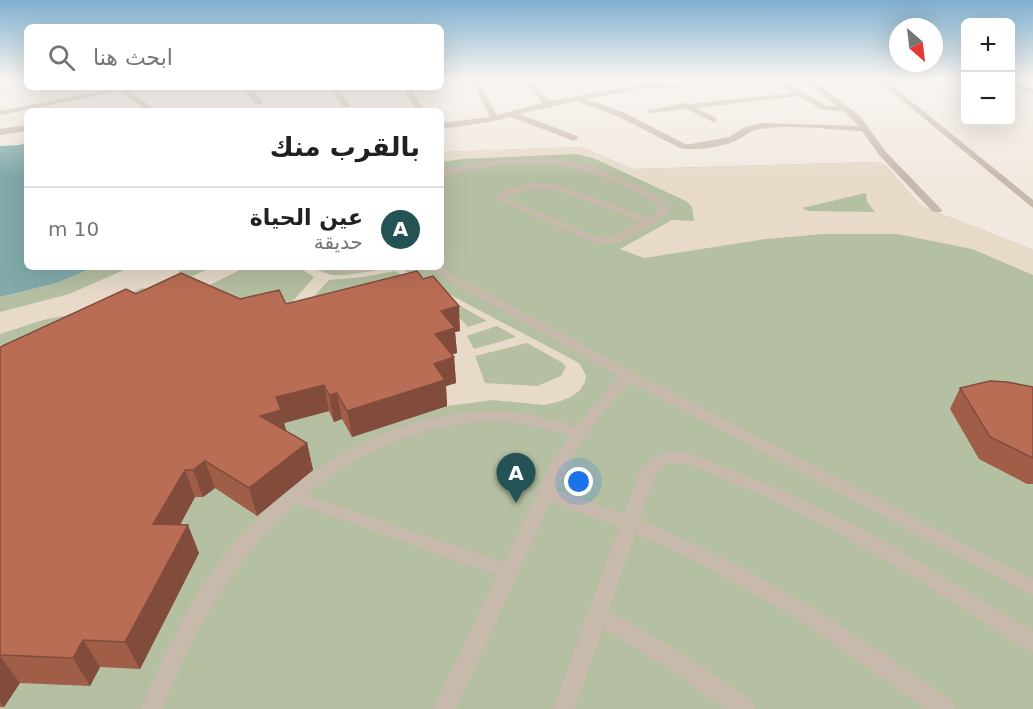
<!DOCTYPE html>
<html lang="ar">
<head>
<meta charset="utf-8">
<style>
  :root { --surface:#fff; --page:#f2f2f2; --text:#202124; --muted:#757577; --line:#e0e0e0; --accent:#245255 }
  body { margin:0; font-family:"DejaVu Sans",Cairo,sans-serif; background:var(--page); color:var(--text); direction:rtl }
  .controls { position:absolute; right:18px; top:18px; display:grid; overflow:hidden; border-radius:9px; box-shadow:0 6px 24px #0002 }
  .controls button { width:54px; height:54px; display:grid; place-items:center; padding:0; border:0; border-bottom:2px solid var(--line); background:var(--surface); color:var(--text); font:30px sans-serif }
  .compass { position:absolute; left:889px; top:18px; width:54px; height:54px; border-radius:50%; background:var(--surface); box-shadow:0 6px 24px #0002; rotate:152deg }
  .you { position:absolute; left:579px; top:482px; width:21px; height:21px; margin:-15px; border:4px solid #fff; border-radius:50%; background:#1a73e8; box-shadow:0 0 0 9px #1a73e833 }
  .badge { display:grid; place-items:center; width:39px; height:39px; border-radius:50%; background:var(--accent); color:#fff; font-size:20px; font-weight:700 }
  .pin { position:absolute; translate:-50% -50px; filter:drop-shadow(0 2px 3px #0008) }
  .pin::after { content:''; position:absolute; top:32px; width:21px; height:18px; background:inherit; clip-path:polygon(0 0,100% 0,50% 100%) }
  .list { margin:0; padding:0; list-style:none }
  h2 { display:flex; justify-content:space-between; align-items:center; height:78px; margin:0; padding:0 24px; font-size:26px }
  h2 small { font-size:20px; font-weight:400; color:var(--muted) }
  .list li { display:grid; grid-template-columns:39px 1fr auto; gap:18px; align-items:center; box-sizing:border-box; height:84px; padding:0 24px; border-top:2px solid var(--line) }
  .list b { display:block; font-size:22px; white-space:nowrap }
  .list p { margin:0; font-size:20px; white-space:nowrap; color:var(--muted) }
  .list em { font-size:20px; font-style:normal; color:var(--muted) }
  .icon { flex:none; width:33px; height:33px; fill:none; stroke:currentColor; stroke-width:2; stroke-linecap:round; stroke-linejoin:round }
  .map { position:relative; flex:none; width:1033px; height:709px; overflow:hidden; direction:ltr }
  .search { position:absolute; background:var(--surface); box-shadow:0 6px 24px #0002; left:24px; top:24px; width:420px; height:66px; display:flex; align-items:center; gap:15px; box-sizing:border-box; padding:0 21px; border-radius:9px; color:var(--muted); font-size:22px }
  .panel { position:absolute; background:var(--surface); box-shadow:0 6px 24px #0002; left:24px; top:108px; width:420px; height:162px; border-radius:9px; direction:rtl }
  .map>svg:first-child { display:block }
  .green { fill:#b5bfa2 }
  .plaza { fill:#e7dac9; fill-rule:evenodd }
  .water { fill:#82aaab }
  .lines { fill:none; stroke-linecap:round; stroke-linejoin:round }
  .lane { fill:#c8b9ad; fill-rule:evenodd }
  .street { fill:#c8b9ad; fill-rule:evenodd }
  .wall { fill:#a05e49 }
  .shaded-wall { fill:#824c3c }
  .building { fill:#ba6d55; stroke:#824c3c; stroke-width:1.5 }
</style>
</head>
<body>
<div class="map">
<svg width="1033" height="709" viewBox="0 0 1033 709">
  <rect width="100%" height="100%" fill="#f1e9e0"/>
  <!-- green -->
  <path class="green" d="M581 147 633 169 876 162 885 165 921 206 1033 250V709H0V297L57 283 94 267H441V152Z"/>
  <!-- plaza -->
  <path class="plaza" d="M581 147 633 169 876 162 885 165 921 206 1033 250V275L972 249 897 234H824L766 239 644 258 620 249 672 220 694 221 692 207 686 201 593 158 576 154 462 159 441 162V152ZM866 193 867 202 875 212 808 211 802 208Z
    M131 267H186L178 272 191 277 208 269 205 267H246L197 291 285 310 314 277 298 267H308L332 275H346L398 267 579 363 586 375 585 382 580 390 571 397 558 402 544 405 493 400 447 406 0 379V345H9L157 292 142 288 95 310 43 320 0 334V312L69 294ZM395 271 413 281 308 303 329 280 364 277ZM446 298 487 321 468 327 443 299ZM497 326 516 337 474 349 467 336ZM527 343 563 363 566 367 561 376 537 386 485 383 475 356Z"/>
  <!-- water -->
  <path class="water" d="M27 142V267H94L57 283 0 297V146L20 145Z"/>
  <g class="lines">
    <!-- lane -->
    <path class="lane" d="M540 157C585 160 623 178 662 199L668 205V213L654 224 619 242 599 244 495 199 499 193 529 183 560 185 649 218 658 212V206C648 197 634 191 622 185 557 155 508 159 441 177V171L487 161ZM530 189 559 191 642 222 613 237 600 238 505 198Z
      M323 267H374C363 276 338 272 325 269Z
      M426 267H440L633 372 1033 579V596L630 382C599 414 574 449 556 490L624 514 640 471 645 464 655 457 668 452 690 453 777 488 855 525 931 568 1033 632V654L917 579 842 535 765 497 691 465 669 463 657 472 640 520C752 565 854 631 952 701L955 709H926L843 650 796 618 697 562 635 533 609 611 676 649 753 701 756 709H726L660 663 603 629 575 709H553L619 527 551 501 456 709H433L497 575 296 504C233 560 193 631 163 709H141C161 659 184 612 215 568 278 481 385 409 496 411 523 411 550 419 576 426L619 376ZM484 421 520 423 570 435 553 461 504 562 307 495C360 451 416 428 484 421Z"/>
    <!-- street -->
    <path class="street" d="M471 79H477L497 115 542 103 524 79H531L549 101 644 84 757 79 754 81 644 88 586 99 625 113 685 144H691L729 137 745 127 762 123 859 126 843 111 822 110 799 96 696 108 716 118V122H713L686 109 650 113 646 111 684 103 689 104 793 93 771 79H779L827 106H837L803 79H811L860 116 886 152 942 210 941 212H933L880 156 862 131C829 130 793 124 760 129 749 131 744 137 735 141 720 147 696 151 680 148L619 117 576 101 519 114 577 136 578 138 574 141 511 117 489 122 441 129V123L490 117Z
      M876 79H884L1033 200V208Z
      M1010 81 1033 89V94L1010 86Z
      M119 87H134L128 90 153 108 145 111H124L142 107 120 91 0 115V111Z
      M241 87H249L262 100V104H256Z
      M330 87H338L350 105 349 107H343Z
      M402 87H410L425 111H417Z
      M27 125V131L0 135V129Z"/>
  </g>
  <!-- wall -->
  <path class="wall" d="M136 294 240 299 286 304 460 331 455 332 457 353 452 354 454 357 456 383 446 386 447 406 352 437 342 419 334 422 329 411 284 423 286 431 307 443 313 470 257 516 215 488 203 497H195L180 525 199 553 140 669 100 667 90 686 20 683 4 707H0V347Z
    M1033 387V484H1027L979 459 950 409 960 388Z"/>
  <!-- shaded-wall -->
  <path class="shaded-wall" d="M459 306 460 331 455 332 457 353 437 359 435 334 441 311Z
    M454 357 456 383 446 386 447 406 352 437 347 411 434 364Z
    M324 385 329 411 284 423 288 436 260 416 276 397Z
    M337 393 342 419 334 422 329 395Z
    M307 443 313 470 257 516 249 488Z
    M205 461 215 488 203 497 193 470Z
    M185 470 195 497 165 552 153 524Z
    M188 525 199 553 140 669 125 642Z
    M83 640 100 667 90 686 73 658Z
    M0 656 20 683 4 707 0 702Z"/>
  <!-- building -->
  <path class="building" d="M417 271 423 279 433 276 459 306 441 311 455 328 435 334 454 357 434 364 445 380 347 411 337 393 329 395 324 385 276 397 281 410 260 416 307 443 249 488 205 461 193 470H185L153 524 188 525 125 642 83 640 73 658 0 655V347L126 289 136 294 181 273 240 299 279 290 286 304Z
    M990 381 1007 382 1033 387V458L990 437 960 388Z"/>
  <!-- sky -->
  <linearGradient id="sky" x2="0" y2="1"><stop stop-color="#7fb0d0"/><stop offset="0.44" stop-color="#f9f5f1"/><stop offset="1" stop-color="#f9f5f1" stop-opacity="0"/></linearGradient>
  <rect width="1033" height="178" fill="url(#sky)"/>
</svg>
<div class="controls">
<button>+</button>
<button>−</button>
</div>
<svg class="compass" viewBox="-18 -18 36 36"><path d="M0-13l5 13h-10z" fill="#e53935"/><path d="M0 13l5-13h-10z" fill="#757577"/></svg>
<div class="you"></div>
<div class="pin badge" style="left:516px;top:503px">A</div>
<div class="search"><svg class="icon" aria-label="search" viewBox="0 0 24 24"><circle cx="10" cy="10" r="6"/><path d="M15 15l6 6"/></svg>ابحث هنا</div>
<section class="panel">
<h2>بالقرب منك<small></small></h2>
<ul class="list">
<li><span class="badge">A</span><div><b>عين الحياة</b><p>حديقة</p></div><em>10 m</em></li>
</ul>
</section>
</div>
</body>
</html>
